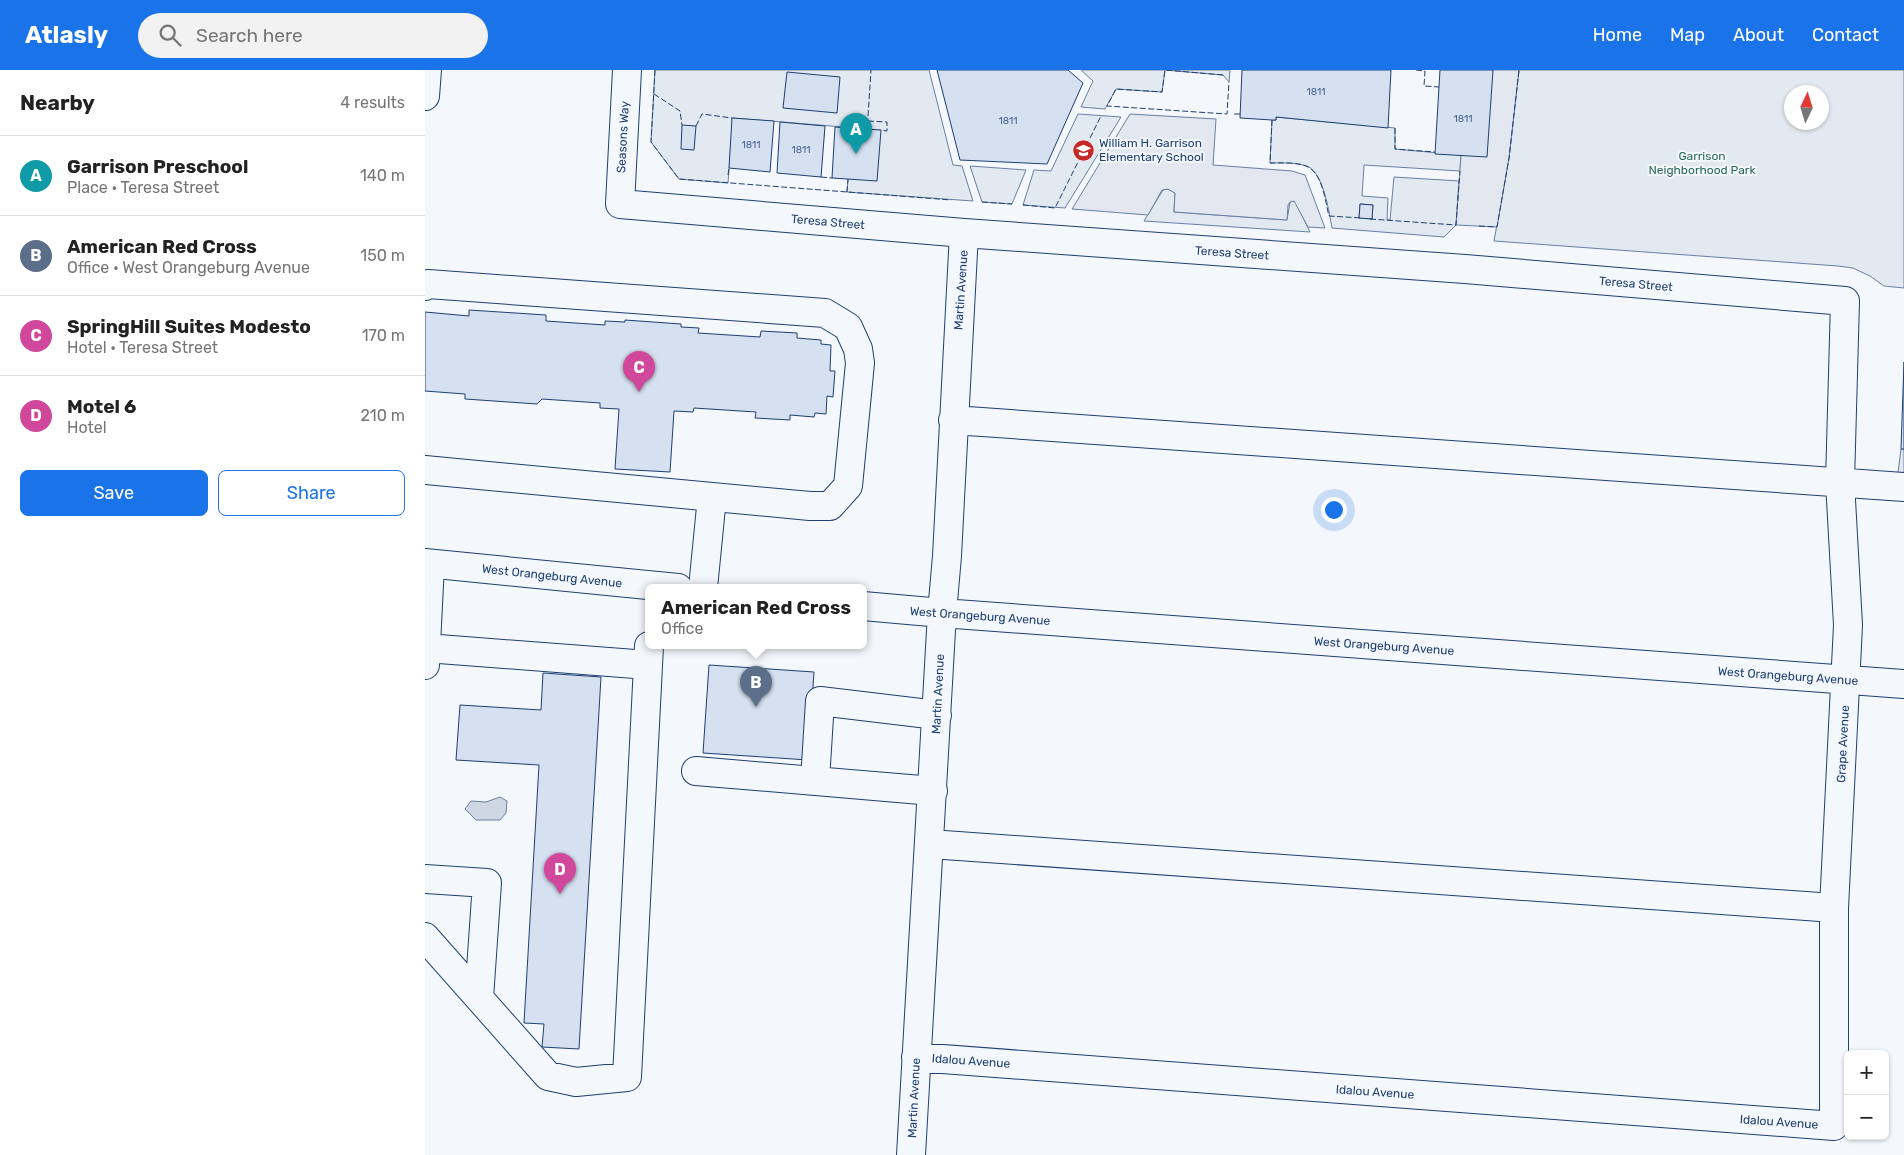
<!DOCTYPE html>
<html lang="en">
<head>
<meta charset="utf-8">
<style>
  :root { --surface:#fff; --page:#f2f2f2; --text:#222; --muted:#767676; --line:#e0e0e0; --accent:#1a73e8 }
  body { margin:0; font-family:Rubik,sans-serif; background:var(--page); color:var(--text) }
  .controls { position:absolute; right:15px; bottom:15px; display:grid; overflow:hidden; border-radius:8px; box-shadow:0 1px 4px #0004 }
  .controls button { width:45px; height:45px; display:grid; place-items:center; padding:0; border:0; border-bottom:1px solid var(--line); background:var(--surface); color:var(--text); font:25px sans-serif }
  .compass { position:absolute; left:1359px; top:15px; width:45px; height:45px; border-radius:50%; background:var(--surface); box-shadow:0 1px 4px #0004; rotate:4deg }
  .you { position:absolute; left:908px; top:439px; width:18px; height:18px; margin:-12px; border:4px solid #fff; border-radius:50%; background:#1a73e8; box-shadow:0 0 0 8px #1a73e833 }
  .badge { display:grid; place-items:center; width:32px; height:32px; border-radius:50%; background:var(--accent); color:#fff; font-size:16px; font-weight:700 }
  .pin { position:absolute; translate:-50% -41px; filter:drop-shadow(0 1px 2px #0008) }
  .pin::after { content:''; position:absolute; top:26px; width:18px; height:15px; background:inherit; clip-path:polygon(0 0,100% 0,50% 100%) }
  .popup { position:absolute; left:220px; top:514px; width:222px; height:65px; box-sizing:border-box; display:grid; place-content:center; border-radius:8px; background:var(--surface); filter:drop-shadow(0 1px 4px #0005); font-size:16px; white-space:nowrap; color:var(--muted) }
  .popup b { font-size:19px; color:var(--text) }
  .popup::after { content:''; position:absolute; left:50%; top:100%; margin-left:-10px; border:10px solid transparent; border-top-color:var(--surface) }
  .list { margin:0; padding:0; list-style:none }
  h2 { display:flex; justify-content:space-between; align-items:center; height:65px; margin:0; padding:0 20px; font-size:21px }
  h2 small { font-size:16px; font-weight:400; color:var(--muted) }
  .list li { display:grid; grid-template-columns:32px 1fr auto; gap:15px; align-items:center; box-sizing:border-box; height:80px; padding:0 20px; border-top:1px solid var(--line) }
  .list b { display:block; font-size:19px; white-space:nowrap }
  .list p { margin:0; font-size:16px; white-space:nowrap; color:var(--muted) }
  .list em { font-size:16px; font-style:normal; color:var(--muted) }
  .actions { display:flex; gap:10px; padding:15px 20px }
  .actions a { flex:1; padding:11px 0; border:1px solid var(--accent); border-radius:8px; text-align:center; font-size:18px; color:var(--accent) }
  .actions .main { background:var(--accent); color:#fff }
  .icon { flex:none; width:28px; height:28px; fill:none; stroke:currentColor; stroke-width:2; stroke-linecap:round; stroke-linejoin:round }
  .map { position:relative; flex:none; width:1479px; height:1085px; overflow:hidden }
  header { display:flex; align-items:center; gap:30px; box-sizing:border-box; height:70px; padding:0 25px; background:var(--accent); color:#fff }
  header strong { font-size:24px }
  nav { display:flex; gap:28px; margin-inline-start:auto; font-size:18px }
  .search { width:350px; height:45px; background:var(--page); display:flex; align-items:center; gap:12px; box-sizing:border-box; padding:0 18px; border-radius:28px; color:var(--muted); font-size:19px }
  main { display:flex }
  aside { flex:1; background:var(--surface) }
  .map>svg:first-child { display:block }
  .green { fill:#e3e9f0; stroke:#687fa3; fill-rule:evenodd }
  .parking { fill:#e3e8f0; stroke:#687fa3 }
  .water { fill:#cfd7e4; stroke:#687fa3 }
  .building { fill:#d5e0f0; stroke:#1d3f73 }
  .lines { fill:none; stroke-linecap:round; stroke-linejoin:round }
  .minor-casing { stroke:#1d3f73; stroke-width:30 }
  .minor { stroke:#f4f7fb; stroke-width:28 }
  .fence { stroke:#1d3f73; stroke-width:1; stroke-dasharray:6 2.5; stroke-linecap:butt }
  .labels { text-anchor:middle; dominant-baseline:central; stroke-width:4; stroke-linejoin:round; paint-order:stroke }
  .number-label { font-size:10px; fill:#4b6792 }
  .street-label { font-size:12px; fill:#1d3f73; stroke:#f4f7fb }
  .poi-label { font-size:12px; fill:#1d3f73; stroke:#f4f7fb; text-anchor:start }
  .park-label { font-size:12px; fill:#2c6c60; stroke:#f4f7fb }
</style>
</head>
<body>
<header>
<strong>Atlasly</strong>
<div class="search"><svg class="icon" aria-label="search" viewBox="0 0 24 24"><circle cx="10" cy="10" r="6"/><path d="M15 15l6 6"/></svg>Search here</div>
<nav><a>Home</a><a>Map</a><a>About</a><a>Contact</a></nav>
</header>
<main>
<aside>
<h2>Nearby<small>4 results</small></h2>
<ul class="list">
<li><span class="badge" style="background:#0f9aa8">A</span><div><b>Garrison Preschool</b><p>Place · Teresa Street</p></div><em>140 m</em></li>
<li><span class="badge" style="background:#5c6f8a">B</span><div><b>American Red Cross</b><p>Office · West Orangeburg Avenue</p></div><em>150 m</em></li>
<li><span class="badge" style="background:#d1479c">C</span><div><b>SpringHill Suites Modesto</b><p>Hotel · Teresa Street</p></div><em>170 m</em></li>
<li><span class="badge" style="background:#d1479c">D</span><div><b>Motel 6</b><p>Hotel</p></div><em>210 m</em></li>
</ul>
<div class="actions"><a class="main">Save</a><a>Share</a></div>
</aside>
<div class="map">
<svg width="1479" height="1085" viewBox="0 0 1479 1085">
  <rect width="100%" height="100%" fill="#f4f7fb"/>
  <!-- green -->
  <path class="green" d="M230 0H504L528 95 537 96 548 131 422 122 423 109 455 60 308 48 303 113 254 109 226 72Z
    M656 0H805L804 12 798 5 740 0 737 22 691 19 680 39 656 37 668 11Z
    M1094 0H1479V218L1459 216 1445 206 1428 198 1413 196 1069 171 1084 88ZM1366 22H1396V52H1366Z
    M653 44 696 47 640 138 598 135 609 100 626 101Z
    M851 47 970 58V79L1036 85 1035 101 939 95 937 126 963 128 962 150H965L969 107 1034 111 1031 155 1019 167 907 158C904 142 899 106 884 97 873 92 856 93 845 93L847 50H851ZM935 134 948 135 947 149 934 148Z
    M545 96 601 100 587 134 557 132Z
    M743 119 750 123 749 142 862 150 865 132 870 131 885 162 719 151 738 120Z"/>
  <!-- parking -->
  <path class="parking" d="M1068 0H1094L1084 88 1072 157 1031 155 1036 85Z
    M705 44 791 49 788 95 867 101 880 105 900 158 883 157 869 131 865 132 863 135 862 150 749 142 750 123 743 119 737 120 723 145 647 139Z
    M1476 379H1479V403H1473Z"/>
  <!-- water -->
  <path class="water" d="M75 727 82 731 81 743 75 750H51L40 739 46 731 61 732Z"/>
  <!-- building -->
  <path class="building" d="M512 0H643L658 13 622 94 535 90Z
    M817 0H966L963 58 851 47V50H847L815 48Z
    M1015 0H1068L1062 87 1010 84Z
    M362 2 415 7 412 43 358 38Z
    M307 48 349 51 345 102 304 98Z
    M355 52 400 56 396 107 352 103Z
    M257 55 271 56 269 80 256 79Z
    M410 57 456 60 452 111 407 108Z
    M935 134 948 135 947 149 934 148Z
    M44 240 121 245V251L180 255V251L200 252V250L256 254V257L274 258 273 263 335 267 336 261 372 263V268L396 270V274L406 275 405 301H410L408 327 402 326 401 344 390 343 389 347 365 345V350L330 348 331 342 269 338 268 342 249 341 245 402 190 399 194 339 175 338V333L117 329 112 334 40 329V324L0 321V242L44 246Z
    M1479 292V379H1476Z
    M284 595 389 602 383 690 278 683Z
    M118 603 176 607 154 979 117 977 119 954 99 953 114 695 31 690 35 635 116 640Z"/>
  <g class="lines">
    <defs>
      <path id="minor" d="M202 0 195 134 539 163 1040 199 1420 231 1415 412 1423 555 1409 838V1056L491 987
        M0 26 2 0
        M0 216 3 214 400 243 423 257 433 279 435 293 423 416 405 436H385L0 400
        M528 350 1479 417
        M0 493 253 518
        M278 518 287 427
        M438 536 517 543 1479 614
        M1 578 223 595
        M0 595 5 494
        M271 701 508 721
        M390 711 395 631 512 645
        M505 774 1409 838
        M0 809 62 813 54 928
        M0 867 123 1006 151 1012 202 1007 224 576
        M486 1085 517 543 522 486 539 163"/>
    </defs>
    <!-- minor casing -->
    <use href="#minor" class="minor-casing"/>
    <!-- minor -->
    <use href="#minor" class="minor"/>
    <!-- fence -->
    <path class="fence" d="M230 0 226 72 254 109 526 130
      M991 0 1000 1 999 16 1014 17
      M798 5 740 0 737 22 691 19 682 36 802 44 804 12
      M229 24 255 41 257 55
      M809 44H815
      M443 46 446 0
      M847 50 845 93C856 93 871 92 881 96 898 103 900 131 904 146L937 148
      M443 51 462 52V61L456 60
      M271 56 277 44 307 48
      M970 58V79L1010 82
      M303 105 304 98
      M396 107 407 108
      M422 122 423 109
      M557 132 587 134
      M598 135 630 138 676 46
      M945 149 1031 155 1035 101
      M1054 156 1072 157 1084 88 1094 0"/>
  </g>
  <!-- icons -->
  <defs>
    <symbol id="school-disc" viewBox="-11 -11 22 22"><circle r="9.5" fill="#c62828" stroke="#f4f7fb"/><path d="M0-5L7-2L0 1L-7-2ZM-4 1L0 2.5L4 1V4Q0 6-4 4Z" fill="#fff"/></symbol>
  </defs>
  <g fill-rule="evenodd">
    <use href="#school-disc" x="646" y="68" width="25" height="25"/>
  </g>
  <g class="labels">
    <!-- number labels -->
    <g class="number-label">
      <text x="891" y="22">1811</text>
      <text x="1038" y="49">1811</text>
      <text x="583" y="51">1811</text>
      <text x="326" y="75">1811</text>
      <text x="376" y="80">1811</text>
    </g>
    <!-- street labels -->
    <g class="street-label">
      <text transform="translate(198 67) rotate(-87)">Seasons Way</text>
      <text transform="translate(403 152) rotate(5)">Teresa Street</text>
      <text transform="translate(807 183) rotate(4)">Teresa Street</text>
      <text transform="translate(1211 214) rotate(5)">Teresa Street</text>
      <text transform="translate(536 220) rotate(-86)">Martin Avenue</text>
      <text transform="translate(127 506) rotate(6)">West Orangeburg Avenue</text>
      <text transform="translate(555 546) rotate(4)">West Orangeburg Avenue</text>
      <text transform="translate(959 576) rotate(4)">West Orangeburg Avenue</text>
      <text transform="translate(1363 606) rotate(4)">West Orangeburg Avenue</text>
      <text transform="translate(513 624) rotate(-87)">Martin Avenue</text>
      <text transform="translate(1418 674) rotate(-87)">Grape Avenue</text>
      <text transform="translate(546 991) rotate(4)">Idalou Avenue</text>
      <text transform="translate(950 1022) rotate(4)">Idalou Avenue</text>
      <text transform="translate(489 1028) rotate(-87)">Martin Avenue</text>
      <text transform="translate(1354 1052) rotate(4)">Idalou Avenue</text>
    </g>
    <!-- poi labels -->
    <g class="poi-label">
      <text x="674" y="73">William H. Garrison<tspan x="674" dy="14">Elementary School</tspan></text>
    </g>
    <!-- park labels -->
    <g class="park-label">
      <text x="1277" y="86">Garrison<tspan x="1277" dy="14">Neighborhood Park</tspan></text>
    </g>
  </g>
</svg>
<div class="controls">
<button>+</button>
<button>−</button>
</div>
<svg class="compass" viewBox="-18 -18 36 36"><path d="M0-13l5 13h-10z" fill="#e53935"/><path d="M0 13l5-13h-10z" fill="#767676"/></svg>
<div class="you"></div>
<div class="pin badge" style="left:431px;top:84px;background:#0f9aa8">A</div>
<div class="pin badge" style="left:331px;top:637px;background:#5c6f8a">B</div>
<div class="popup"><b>American Red Cross</b>Office</div>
<div class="pin badge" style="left:214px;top:322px;background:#d1479c">C</div>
<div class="pin badge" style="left:135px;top:824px;background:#d1479c">D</div>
</div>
</main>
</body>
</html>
